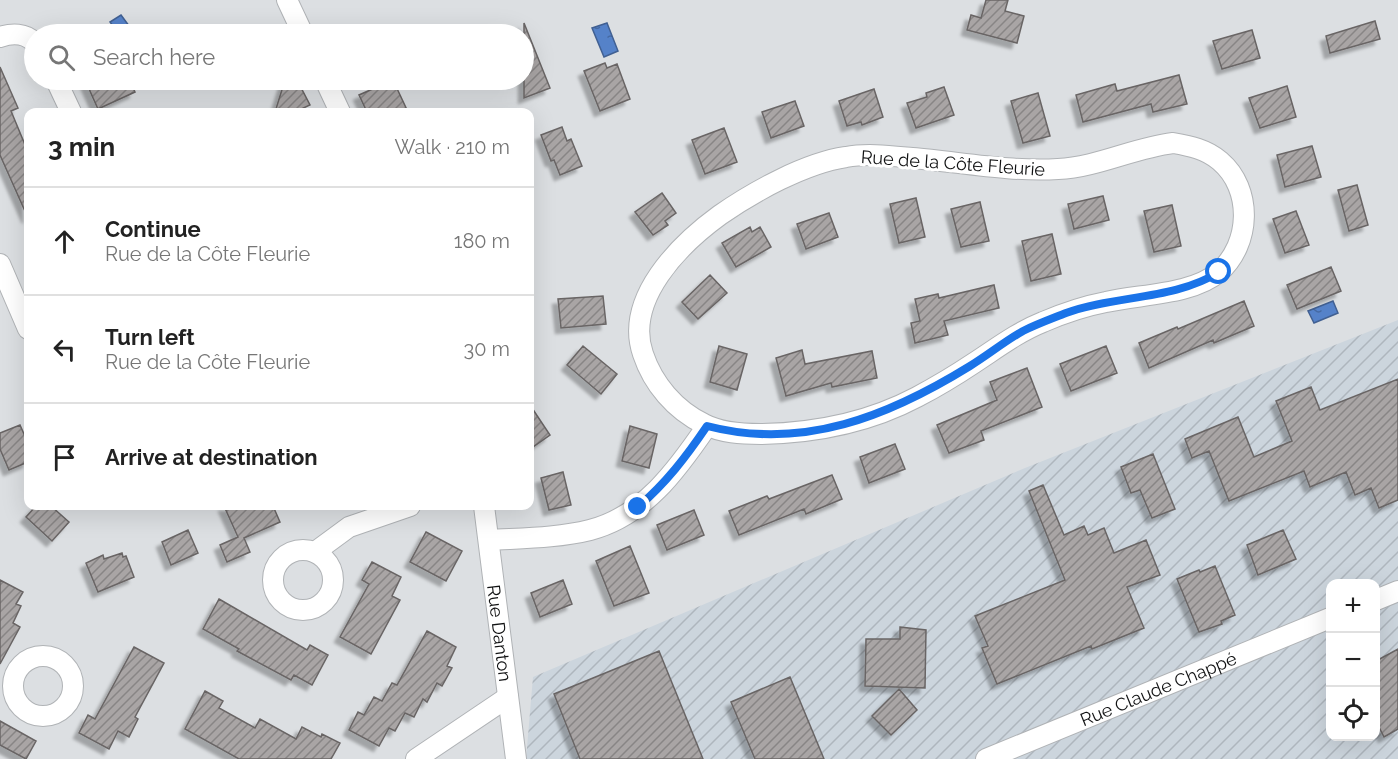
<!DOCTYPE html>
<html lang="en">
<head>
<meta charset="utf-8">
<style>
  :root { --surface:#fff; --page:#f6f6f6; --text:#222; --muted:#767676; --line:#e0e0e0 }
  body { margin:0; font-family:Raleway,sans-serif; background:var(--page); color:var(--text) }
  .controls { position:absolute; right:18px; bottom:18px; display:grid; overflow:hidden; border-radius:12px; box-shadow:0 6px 24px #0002 }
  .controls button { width:54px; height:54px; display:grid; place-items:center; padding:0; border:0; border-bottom:2px solid var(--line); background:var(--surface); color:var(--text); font:30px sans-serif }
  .stop { position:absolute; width:18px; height:18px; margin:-14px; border:4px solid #1a73e8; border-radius:50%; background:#fff }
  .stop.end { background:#1a73e8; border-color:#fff; box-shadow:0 2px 6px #0008 }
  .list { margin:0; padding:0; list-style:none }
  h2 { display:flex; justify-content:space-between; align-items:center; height:78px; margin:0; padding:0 24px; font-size:26px }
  h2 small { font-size:20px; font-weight:400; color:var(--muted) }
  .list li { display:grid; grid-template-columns:39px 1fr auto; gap:18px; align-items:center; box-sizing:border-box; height:108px; padding:0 24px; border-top:2px solid var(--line) }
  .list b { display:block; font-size:22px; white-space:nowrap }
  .list p { margin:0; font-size:20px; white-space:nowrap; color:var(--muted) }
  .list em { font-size:20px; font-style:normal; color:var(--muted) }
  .icon { flex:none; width:33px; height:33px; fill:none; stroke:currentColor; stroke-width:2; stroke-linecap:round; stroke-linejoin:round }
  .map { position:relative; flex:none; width:1398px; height:759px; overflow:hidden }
  .search { position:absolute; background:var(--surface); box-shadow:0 6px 24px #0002; left:24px; top:24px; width:510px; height:66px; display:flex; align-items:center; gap:15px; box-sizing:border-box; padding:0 21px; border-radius:33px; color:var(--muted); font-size:22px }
  .panel { position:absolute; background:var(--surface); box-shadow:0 6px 24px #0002; left:24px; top:108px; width:510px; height:402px; border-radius:12px }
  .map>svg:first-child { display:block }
  .industrial { fill:url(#industrial-furrows); fill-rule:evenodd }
  .water { fill:url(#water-ripples); stroke:#416092; stroke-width:1.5 }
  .building { fill:url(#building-hatch); stroke:#696565; stroke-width:1.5; filter:url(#shadow) }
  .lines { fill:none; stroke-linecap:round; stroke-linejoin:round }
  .minor-casing { stroke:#b0b3b6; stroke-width:22 }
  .minor { stroke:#fff; stroke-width:20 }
  .route { stroke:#1a73e8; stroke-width:8 }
  .labels { text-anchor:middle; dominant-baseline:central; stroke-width:6; stroke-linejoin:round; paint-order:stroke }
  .street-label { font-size:18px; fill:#111213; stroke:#fff }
</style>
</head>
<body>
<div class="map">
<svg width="1398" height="759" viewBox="0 0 1398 759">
  <defs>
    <pattern id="industrial-furrows" width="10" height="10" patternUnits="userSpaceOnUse" patternTransform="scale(1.5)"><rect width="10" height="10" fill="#ccd5dd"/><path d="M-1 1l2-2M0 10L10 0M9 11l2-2" fill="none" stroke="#aeb6bd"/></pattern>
    <pattern id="water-ripples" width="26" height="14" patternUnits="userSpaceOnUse" patternTransform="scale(1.5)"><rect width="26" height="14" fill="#5582c9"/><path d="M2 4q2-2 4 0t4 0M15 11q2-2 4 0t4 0" fill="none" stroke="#4569a2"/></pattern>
    <pattern id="building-hatch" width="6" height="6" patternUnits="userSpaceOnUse" patternTransform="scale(1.5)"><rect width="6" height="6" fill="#a9a5a5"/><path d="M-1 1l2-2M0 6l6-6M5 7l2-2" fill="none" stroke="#888585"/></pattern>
    <filter id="shadow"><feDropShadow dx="-5.5" dy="5.5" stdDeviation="1.5" flood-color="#0004"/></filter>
  </defs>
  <rect width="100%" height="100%" fill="#dcdfe2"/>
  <!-- industrial -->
  <path class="industrial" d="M1398 320V759H526L533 677 1025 468ZM1330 584H1376V736H1330Z"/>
  <!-- water -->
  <path class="water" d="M121 15 135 34H119L110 22Z
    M607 23 618 51 604 57 592 28Z
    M1333 301 1338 313 1314 323 1308 311Z"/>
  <!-- building -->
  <path class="building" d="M986 0H1008L1005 11 1024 16 1017 43 967 30 971 15 981 18Z
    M1375 21 1380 39 1330 53 1326 36Z
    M524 23 550 88 524 98Z
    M1252 30 1260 58 1222 69 1213 41Z
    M605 63 607 68 617 64 630 99 600 111 584 71Z
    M0 67 18 108 11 111 28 152V218L0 155Z
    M1179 75 1187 104 1153 112 1151 104 1083 122 1076 95 1115 84 1117 91Z
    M85 80H130L135 92 98 109Z
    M285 80H297L310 105 295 112H275Z
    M393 80 408 112H367L359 95Z
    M1287 86 1296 117 1260 128 1249 98Z
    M944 87 954 115 916 128 907 103 927 97 926 93Z
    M874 89 883 117 862 125 861 122 847 126 839 101Z
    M1038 93 1050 136 1023 143 1011 101Z
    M795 101 804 126 771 138 762 112Z
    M562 127 567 141 571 139 582 166 560 175 554 160 551 161 541 135Z
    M724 128 737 162 705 174 692 140Z
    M1312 146 1321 177 1285 187 1277 155Z
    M1357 185 1368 225 1349 231 1338 190Z
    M662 193 676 213 665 221 668 225 653 235 635 212Z
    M1103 196 1109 220 1074 229 1068 204Z
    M916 198 925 237 899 243 890 204Z
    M980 202 989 241 961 247 951 209Z
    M1172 205 1181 246 1154 252 1144 211Z
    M1296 211 1309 245 1285 253 1273 219Z
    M829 213 838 237 806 249 797 224Z
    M750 227 752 232 760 227 771 247 736 267 722 243Z
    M1052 234 1061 274 1031 281 1022 241Z
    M1331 267 1341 291 1297 309 1287 285Z
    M710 275 727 293 698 319 682 302Z
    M994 285 999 308 944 321 948 335 915 343 911 323 920 321 915 299 938 294 939 298Z
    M603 296 606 324 561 328 558 299Z
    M1244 301 1254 326 1214 343 1213 340 1149 368 1139 343 1177 327 1178 329Z
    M583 346 617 374 601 394 567 365Z
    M719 346 747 354 737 390 710 382Z
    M1106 346 1117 373 1071 391 1060 364Z
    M802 350 805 364 872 351 877 378 832 387 831 383 786 396 776 358Z
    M1027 368 1042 407 981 431 984 440 949 453 937 425 997 400 990 382Z
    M1398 379V500L1379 508 1371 488 1355 495 1346 472 1310 487 1304 471 1229 501 1209 451 1192 458 1185 439 1238 417 1254 457 1292 441 1276 401 1311 387 1320 410Z
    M530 405 550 435 530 449Z
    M20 425 28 443V462L9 470 0 449V433Z
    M630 426 657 434 649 468 622 461Z
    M895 444 905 469 869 483 860 457Z
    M1153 454 1175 509 1152 518 1140 490 1131 493 1121 467Z
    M563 472 571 505 549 510 541 478Z
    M832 475 842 499 806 514 804 509 739 535 729 511 767 496 769 499Z
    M1043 485 1064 535 1084 526 1088 535 1104 528 1114 553 1146 540 1160 575 1127 587 1144 628 1092 649 1091 646 997 684 982 648 988 646 975 616 1065 580 1029 491Z
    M36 506H51L69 522 52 541 26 517Z
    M224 506H273L280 522 244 538 250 552 227 562 220 545 238 537Z
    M694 510 704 535 667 550 657 525Z
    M188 530 198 553 171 565 162 542Z
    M1283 530 1296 559 1258 575 1247 545Z
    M426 532 462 551 446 581 410 562Z
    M630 546 649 593 614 606 596 561Z
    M122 553 123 557 126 556 134 577 98 592 86 563 103 555 104 559Z
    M372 562 401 577 392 596 400 600 371 654 340 637 369 584 362 580Z
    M1215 566 1235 615 1221 621 1222 624 1199 632 1177 579 1199 570 1200 572Z
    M0 580 23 592 16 604 21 606 13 623 20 627 0 664Z
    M563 580 572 604 540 617 531 593Z
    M219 599 307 650 310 645 328 655 312 685 294 675 291 680 237 651 239 649 203 629Z
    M900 627 926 630 925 688 865 686 866 639H900Z
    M427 631 456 647 447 666 452 668 442 686 437 683 427 702 423 699 414 717 405 713 395 731 389 728 379 746 349 730 358 712 364 715 374 697 382 701 392 683 397 685Z
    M134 647 164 663 135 717 138 719 129 737 118 731 109 749 79 733 88 715 95 719Z
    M1398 649V729L1384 737 1376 721V661Z
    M659 651 703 759H580L554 694Z
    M790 677 824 759H755L731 702Z
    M899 689 917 710 891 735 872 716Z
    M205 691 223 701 219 708 255 728 260 719 296 739 302 727 321 737 322 734 340 743 331 759H239L185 729Z
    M0 721 36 741 26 759 0 745Z"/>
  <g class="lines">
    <defs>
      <g id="minor">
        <path d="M287 0 303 34"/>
        <path d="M0 37C12 33 25 33 34 42"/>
        <path d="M56 80 71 112"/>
        <path d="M325 80 340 112"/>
        <path d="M1173 143C1190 146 1206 149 1220 161 1253 189 1251 244 1219 272 1192 295 1141 294 1106 302 1085 306 1064 313 1043 322 1018 332 997 348 974 363 956 375 936 387 917 397 868 423 816 433 761 434 742 434 721 433 704 424 675 410 653 384 643 354 624 299 680 244 720 215 753 192 805 163 846 157 867 153 891 156 912 158 960 162 1010 172 1058 169 1098 167 1133 148 1173 143Z"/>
        <path d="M0 264 28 329"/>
        <path id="s1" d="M484 506 516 759"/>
        <path d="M489 540C522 538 558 538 590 530 644 516 677 470 707 426"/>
        <circle cx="303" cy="580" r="30"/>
        <path d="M315 552 349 527 410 506"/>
        <path d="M1376 600 1398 591"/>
        <circle cx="43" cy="686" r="30"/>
        <path d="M416 759 508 697"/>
        <path id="s2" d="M986 759 1330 618"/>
      </g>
    </defs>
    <!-- minor casing -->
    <use href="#minor" class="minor-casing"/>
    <!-- minor -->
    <use href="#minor" class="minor"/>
  </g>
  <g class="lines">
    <!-- route -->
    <path class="route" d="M638 507C666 483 686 457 707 426 803 451 889 416 970 366 988 355 1005 341 1023 331 1037 324 1051 319 1066 313 1115 295 1175 300 1219 272"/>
  </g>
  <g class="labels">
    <!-- street labels -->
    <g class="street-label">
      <text transform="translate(953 163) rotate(4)">Rue de la Côte Fleurie</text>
      <text stroke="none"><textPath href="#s1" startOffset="128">Rue Danton</textPath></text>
      <text stroke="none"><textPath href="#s2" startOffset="186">Rue Claude Chappé</textPath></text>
    </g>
  </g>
</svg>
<div class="controls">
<button>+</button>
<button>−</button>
<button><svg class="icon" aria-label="locate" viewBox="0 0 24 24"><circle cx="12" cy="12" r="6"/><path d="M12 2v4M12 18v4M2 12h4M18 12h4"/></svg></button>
</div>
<div class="stop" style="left:1219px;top:272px"></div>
<div class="stop end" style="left:638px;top:507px"></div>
<div class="search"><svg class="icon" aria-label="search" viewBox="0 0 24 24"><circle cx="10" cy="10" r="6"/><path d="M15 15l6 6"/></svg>Search here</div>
<section class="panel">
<h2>3 min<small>Walk · 210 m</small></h2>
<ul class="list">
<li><svg class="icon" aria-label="ahead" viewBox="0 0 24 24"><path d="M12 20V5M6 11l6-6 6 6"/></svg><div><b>Continue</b><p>Rue de la Côte Fleurie</p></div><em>180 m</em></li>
<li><svg class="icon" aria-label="left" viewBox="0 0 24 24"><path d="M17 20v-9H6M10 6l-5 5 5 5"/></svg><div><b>Turn left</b><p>Rue de la Côte Fleurie</p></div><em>30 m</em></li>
<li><svg class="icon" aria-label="arrive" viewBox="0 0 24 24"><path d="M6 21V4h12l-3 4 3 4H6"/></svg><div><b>Arrive at destination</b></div></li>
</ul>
</section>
</div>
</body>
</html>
